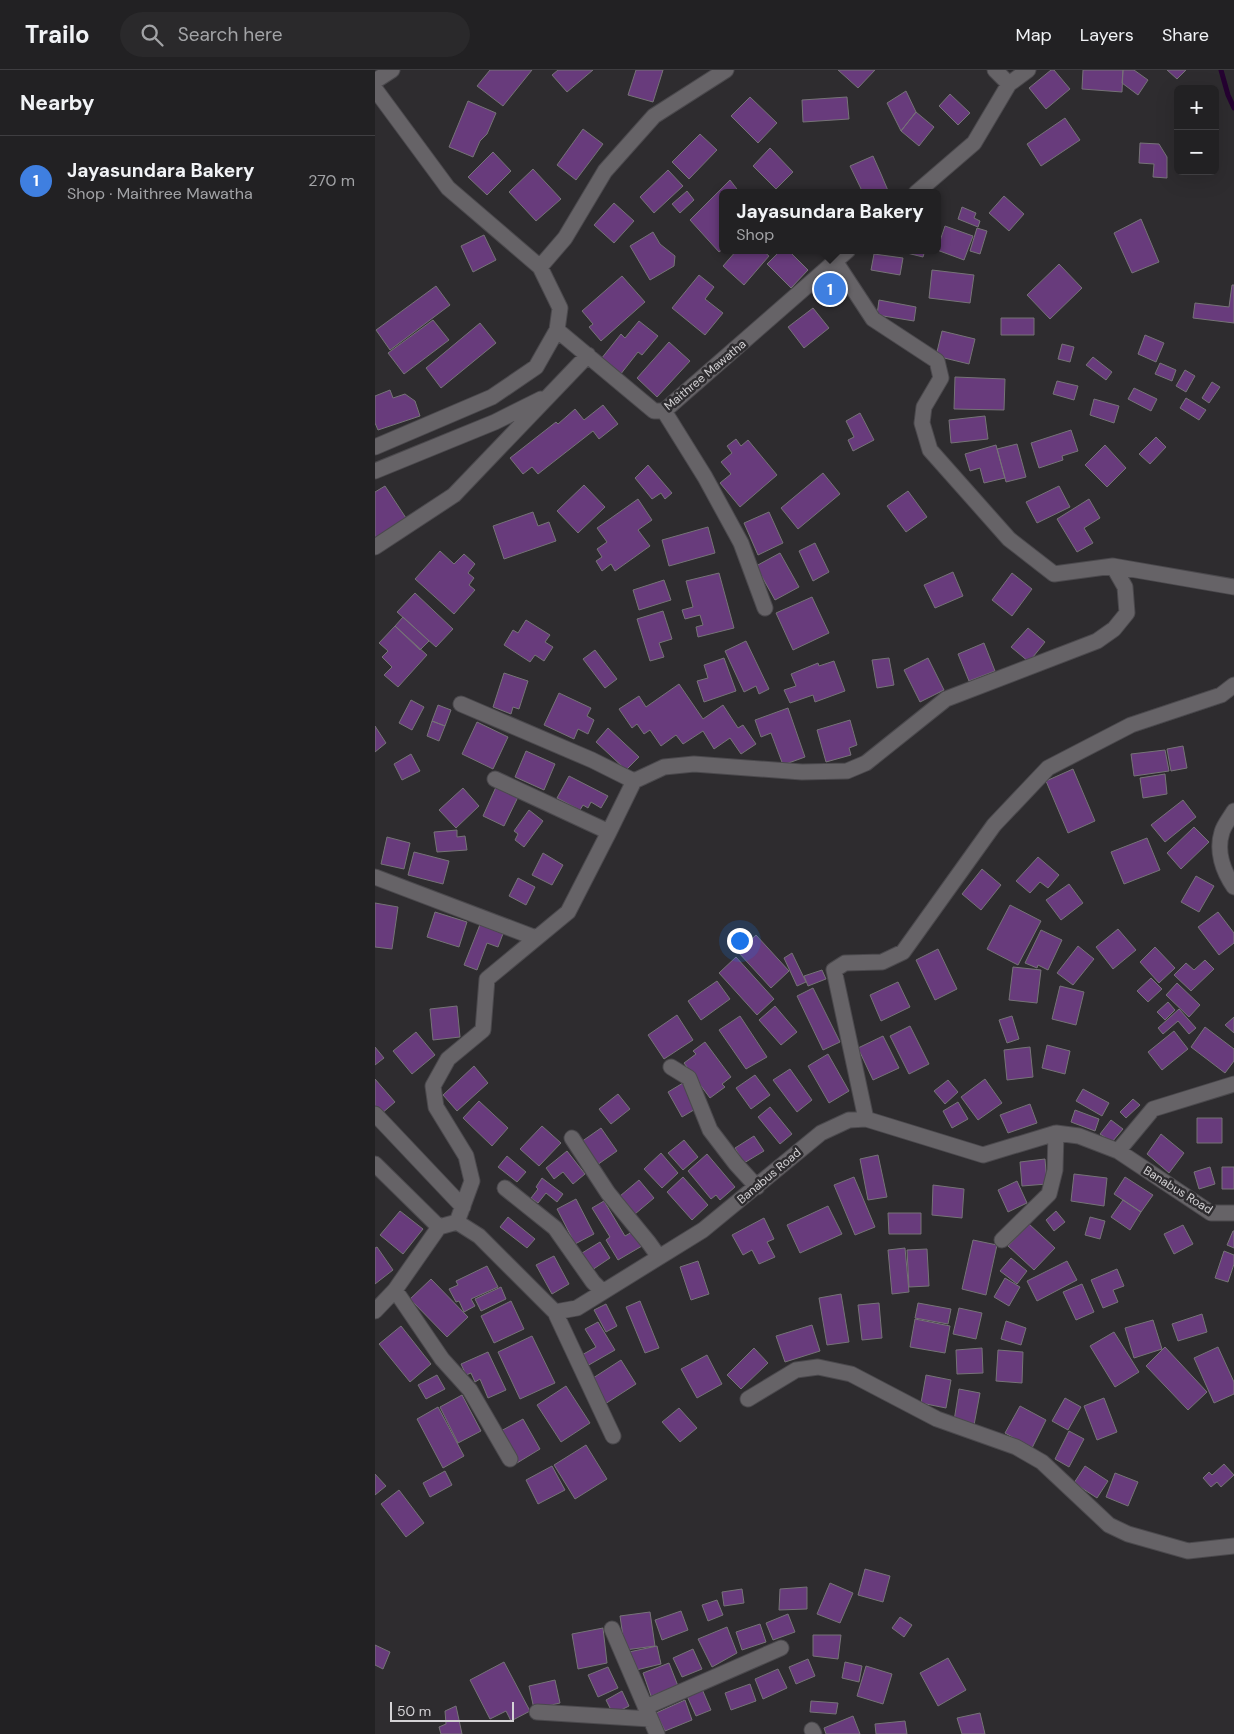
<!DOCTYPE html>
<html lang="en">
<head>
<meta charset="utf-8">
<style>
  :root { --surface:#222123; --page:#2a292b; --text:#f1f3f6; --muted:#a2a3a6; --line:#3f3e41; --accent:#42d4a0 }
  body { margin:0; font-family:"DM Sans",sans-serif; background:var(--page); color:var(--text) }
  .controls { position:absolute; right:15px; top:15px; display:grid; overflow:hidden; border-radius:8px; box-shadow:0 5px 20px #0002 }
  .controls button { width:45px; height:45px; display:grid; place-items:center; padding:0; border:0; border-bottom:1px solid var(--line); background:var(--surface); color:var(--text); font:25px sans-serif }
  .scale { position:absolute; left:15px; bottom:12px; width:124px; box-sizing:border-box; padding-left:5px; border:2px solid #d4d2d5; border-top:0; font-size:14px; line-height:18px; white-space:nowrap; color:#d4d2d5; -webkit-text-stroke:4px #2e2c2f; paint-order:stroke }
  .you { position:absolute; left:364px; top:870px; width:18px; height:18px; margin:-12px; border:4px solid #fff; border-radius:50%; background:#1a73e8; box-shadow:0 0 0 8px #1a73e833 }
  .badge { display:grid; place-items:center; width:32px; height:32px; border-radius:50%; background:var(--accent); color:#fff; font-size:16px; font-weight:700 }
  .pin { position:absolute; translate:-50% -50%; border:2px solid #fff; box-shadow:0 1px 5px #0006 }
  .popup { position:absolute; left:344px; top:119px; width:222px; height:65px; box-sizing:border-box; display:grid; place-content:center; border-radius:8px; background:var(--surface); filter:drop-shadow(0 1px 4px #0005); font-size:16px; white-space:nowrap; color:var(--muted) }
  .popup b { font-size:19px; color:var(--text) }
  .popup::after { content:''; position:absolute; left:50%; top:100%; margin-left:-10px; border:10px solid transparent; border-top-color:var(--surface) }
  .list { margin:0; padding:0; list-style:none }
  h2 { display:flex; justify-content:space-between; align-items:center; height:65px; margin:0; padding:0 20px; font-size:21px }
  h2 small { font-size:16px; font-weight:400; color:var(--muted) }
  .list li { display:grid; grid-template-columns:32px 1fr auto; gap:15px; align-items:center; box-sizing:border-box; height:90px; padding:0 20px; border-top:1px solid var(--line) }
  .list b { display:block; font-size:19px; white-space:nowrap }
  .list p { margin:0; font-size:16px; white-space:nowrap; color:var(--muted) }
  .list em { font-size:16px; font-style:normal; color:var(--muted) }
  .icon { flex:none; width:28px; height:28px; fill:none; stroke:currentColor; stroke-width:2; stroke-linecap:round; stroke-linejoin:round }
  .map { position:relative; flex:none; width:859px; height:1664px; overflow:hidden }
  header { display:flex; align-items:center; gap:30px; box-sizing:border-box; height:70px; padding:0 25px; background:var(--surface); border-bottom:1px solid var(--line) }
  header strong { font-size:24px }
  nav { display:flex; gap:28px; margin-inline-start:auto; font-size:18px }
  .search { width:350px; height:45px; background:var(--page); display:flex; align-items:center; gap:12px; box-sizing:border-box; padding:0 18px; border-radius:28px; color:var(--muted); font-size:19px }
  main { display:flex }
  aside { flex:1; background:var(--surface) }
  .map>svg:first-child { display:block }
  .lines { fill:none; stroke-linecap:round; stroke-linejoin:round }
  .stream { stroke:#250231; stroke-width:5 }
  .building { fill:#683b7c; stroke:#767377 }
  .minor-casing { stroke:#4b494d; stroke-width:17 }
  .minor { stroke:#666367; stroke-width:15 }
  .labels { text-anchor:middle; dominant-baseline:central; stroke-width:5; stroke-linejoin:round; paint-order:stroke }
  .street-label { font-size:12px; fill:#d4d2d5; stroke:#2e2c2f }
</style>
</head>
<body>
<header>
<strong>Trailo</strong>
<div class="search"><svg class="icon" aria-label="search" viewBox="0 0 24 24"><circle cx="10" cy="10" r="6"/><path d="M15 15l6 6"/></svg>Search here</div>
<nav><a>Map</a><a>Layers</a><a>Share</a></nav>
</header>
<main>
<aside>
<h2>Nearby<small></small></h2>
<ul class="list">
<li><span class="badge" style="background:#3f7fe0">1</span><div><b>Jayasundara Bakery</b><p>Shop · Maithree Mawatha</p></div><em>270 m</em></li>
</ul>
</aside>
<div class="map">
<svg width="859" height="1664" viewBox="0 0 859 1664">
  <rect width="100%" height="100%" fill="#2e2c2f"/>
  <g class="lines">
    <!-- stream -->
    <path class="stream" d="M846 0 853 25 859 38"/>
  </g>
  <!-- building -->
  <path class="building" d="M115 0H157L128 36 102 16Z
    M183 0H218L192 22 177 5Z
    M261 0H288L278 32 253 25Z
    M463 0H500L483 18Z
    M676 0H679L695 19 671 39 654 18Z
    M708 0H748L747 22 707 19Z
    M748 0H759L773 10 763 25 747 13Z
    M792 0H811L802 9Z
    M531 21 541 42 526 61 512 33Z
    M575 24 595 43 583 55 564 36Z
    M375 27 402 53 383 73 356 46Z
    M472 27 474 49 428 52 427 30Z
    M93 31 121 43 112 64 105 71 98 87 74 77Z
    M541 42 559 57 544 76 526 61Z
    M690 48 705 70 666 96 652 74Z
    M208 59 228 74 201 110 182 95Z
    M325 64 342 80 314 109 297 92Z
    M765 73 784 74 792 87V108L778 107 779 94 764 93Z
    M395 78 418 102 401 119 378 96Z
    M118 82 136 101 112 125 93 107Z
    M498 86 506 104 514 123H488L475 96Z
    M158 99 186 129 161 151 134 122Z
    M293 100 308 116 279 143 265 127Z
    M355 110 365 123H348V179L344 182 315 150Z
    M312 121 319 130 305 143 297 134Z
    M629 126 649 144 634 161 614 143Z
    M239 133 259 151 239 173 219 155Z
    M587 137 601 143 599 148 605 151 603 157 583 149Z
    M766 149 784 192 757 203 739 163Z
    M570 156 598 166 589 190 562 180Z
    M602 158 612 161 605 184 595 181Z
    M278 162 285 174 300 186 299 196 275 210 255 176Z
    M109 165 121 190 98 202 86 176Z
    M362 180H387L394 186 369 215 348 196Z
    M406 180H413L433 200 416 218 392 194Z
    M520 180H550L548 187Z
    M499 184 528 188 525 205 496 200Z
    M684 194 707 218 675 249 652 225Z
    M557 200 599 205 595 233 554 228Z
    M324 205 339 217 330 229 348 243 330 265 297 238Z
    M247 206 270 232 226 271 214 257 218 254 207 241Z
    M857 215H859V253L818 248 820 233 854 237Z
    M61 216 75 235 15 280 1 260Z
    M504 230 541 237 539 251 502 245Z
    M438 238 454 258 429 278 413 257Z
    M626 248H659V265H626Z
    M58 250 74 270 29 304 13 283Z
    M264 251 283 266 267 285 263 282 245 305 226 289 246 264 250 268Z
    M105 253 121 273 66 318 51 298Z
    M567 261 600 269 594 294 561 286Z
    M770 265 789 273 781 292 763 284Z
    M294 272 315 291 282 327 262 308Z
    M687 274 699 277 695 292 683 289Z
    M718 287 737 302 731 310 711 295Z
    M785 293 801 300 797 311 780 304Z
    M810 300 820 306 811 322 801 316Z
    M580 307 630 309 629 340 579 339Z
    M682 311 703 316 699 330 678 324Z
    M837 312 845 317 834 333 827 328Z
    M759 318 782 329 776 341 753 329Z
    M15 320 18 328 30 324 40 331 45 346 3 360 0 353V326Z
    M811 328 831 340 824 350 805 338Z
    M719 329 744 336 739 353 715 345Z
    M228 335 243 354 224 369 218 361 163 404 157 397 148 404 135 388 181 352 183 354 200 339 209 350Z
    M485 343 499 370 478 381 473 370 479 367 471 351Z
    M610 346 613 369 576 373 574 350Z
    M696 360 703 381 687 386 688 390 664 398 656 373Z
    M781 367 791 377 775 394 764 384Z
    M361 369 366 376 373 370 402 405 365 437 345 413 356 404 346 392 357 383 352 376Z
    M642 374 651 407 631 412 622 379Z
    M621 375 630 408 609 413 605 398 595 401 590 384Z
    M730 375 751 398 732 417 710 395Z
    M273 395 297 423 290 429 286 423 277 429 260 408Z
    M448 403 465 424 423 459 406 438Z
    M209 415 230 437 203 463 182 441Z
    M10 416 31 448 0 468V422Z
    M684 416 695 437 662 453 651 432Z
    M533 421 552 447 531 462 512 436Z
    M263 429 277 450 263 460 275 476 240 501 236 494 227 501 221 491 227 487 222 479 232 472 222 458Z
    M714 429 725 448 709 458 718 473 702 482 682 449Z
    M158 442 163 456 174 452 181 471 129 489 118 456Z
    M394 442 408 473 383 485 369 453Z
    M333 457 340 483 294 496 287 470Z
    M440 473 454 502 438 511 424 481Z
    M65 481 79 494 89 484 100 494 93 503 99 508 94 515 100 520 79 544 40 509Z
    M405 483 424 517 400 530 381 496Z
    M578 502 588 526 560 538 549 515Z
    M344 503 359 558 323 567 321 557 328 555 325 545 310 549 307 540 318 537 311 511Z
    M637 503 657 519 637 546 617 530Z
    M289 510 296 530 264 540 258 520Z
    M40 523 78 559 61 577 22 542Z
    M437 527 454 563 418 580 401 543Z
    M288 541 297 569 284 573 289 587 275 591 262 549Z
    M28 547 54 571 45 580 20 556Z
    M151 550 175 565 170 572 178 577 169 591 160 585 155 592 129 575 138 560 143 563Z
    M20 556 52 585 23 617 9 605 17 597 7 587 13 581 4 573Z
    M653 558 670 572 654 592 636 577Z
    M371 571 394 619 384 624 381 616 369 622 350 581Z
    M609 573 620 601 594 611 583 584Z
    M220 580 242 609 230 618 208 589Z
    M349 588 361 621 329 632 322 611 333 608 329 595Z
    M514 588 519 615 502 618 497 590Z
    M553 588 569 620 545 632 529 600Z
    M459 591 470 621 440 632 438 625 415 633 409 620 421 616 416 604 443 593 444 596Z
    M129 603 153 611 144 639 138 637 136 644 118 637Z
    M304 614 328 649 348 635 363 658 368 655 381 674 366 684 355 668 339 679 328 661 308 674 301 665 286 676 275 660 269 664 262 654 257 658 244 639 264 626 271 637Z
    M184 623 216 638 212 646 219 650 213 664 203 659 199 669 169 655Z
    M36 630 49 637 37 660 24 653Z
    M63 635 76 640 70 656 57 651Z
    M413 638 430 687 408 695 396 663 386 667 380 650Z
    M475 650 482 675 474 678 476 685 451 692 442 660Z
    M57 651 70 656 64 671 52 666Z
    M102 652 133 667 118 699 87 684Z
    M0 656 11 673 0 682Z
    M233 658 264 687 251 700 221 672Z
    M808 676 812 698 796 701 792 679Z
    M790 680 794 701 759 706 756 684Z
    M151 681 180 694 169 720 140 707Z
    M36 684 45 701 27 710 19 694Z
    M698 699 720 751 693 763 671 711Z
    M790 704 792 724 768 728 765 708Z
    M194 706 233 726 226 738 216 732 213 738 208 735 205 740 182 728Z
    M121 717 143 727 129 756 108 746Z
    M88 718 104 736 81 758 64 740Z
    M808 730 821 747 790 772 776 755Z
    M154 740 168 751 149 777 140 770 143 764 139 761Z
    M819 757 834 772 806 799 792 783Z
    M82 760V767L90 766 92 780 62 782 59 762Z
    M12 767 35 773 29 799 6 794Z
    M772 768 785 800 749 814 736 782Z
    M39 782 74 791 68 814 33 805Z
    M168 783 188 795 177 815 157 805Z
    M663 787 684 805 673 818 665 812 655 823 641 811Z
    M607 799 626 815 606 840 587 824Z
    M821 806 839 816 824 842 806 832Z
    M143 808 160 817 151 835 134 826Z
    M694 814 708 833 686 850 671 830Z
    M0 833 23 837 17 879 0 877Z
    M635 835 666 851 643 895 612 879Z
    M60 842 92 852 84 877 52 867Z
    M843 842 859 863V873L844 885 823 857Z
    M106 852 129 861 123 877 112 873 102 900 89 895Z
    M743 859 761 880 738 899 721 877Z
    M666 860 687 870 673 900 663 895 662 898 650 893Z
    M381 865 414 901 396 918 363 882Z
    M703 876 719 889 698 915 682 903Z
    M780 877 800 898 784 913 765 892Z
    M563 879 582 919 560 930 541 890Z
    M417 883 431 912 422 916 409 888Z
    M361 887 399 929 382 945 344 903Z
    M830 890 839 899 816 921 799 905 811 893 819 900Z
    M638 897 666 900 662 933 634 930Z
    M447 900 451 909 433 916 429 906Z
    M776 908 787 919 773 932 762 921Z
    M342 911 355 929 326 950 313 931Z
    M523 912 535 937 506 951 495 925Z
    M802 913 825 935 814 947 791 925Z
    M685 916 709 922 701 955 677 949Z
    M438 918 465 972 448 980 422 926Z
    M793 932 800 940 790 950 782 942Z
    M82 936 85 967 58 970 55 939Z
    M400 936 422 962 406 975 384 950Z
    M804 939 821 958 814 964 803 951 788 964 783 958Z
    M302 945 318 970 289 989 273 965Z
    M365 946 392 987 371 999 344 960Z
    M637 946 644 969 632 973 624 950Z
    M859 947V963L850 955Z
    M535 956 554 994 534 1004 515 966Z
    M830 957 859 979V991L850 1003 816 977Z
    M799 961 813 979 787 1000 773 982Z
    M41 962 60 985 37 1004 18 981Z
    M508 966 524 998 498 1010 483 978Z
    M330 972 356 1007 347 1014 350 1017 335 1028 309 993 321 984 318 981Z
    M672 975 695 981 690 1004 667 998Z
    M0 977 9 988 0 995Z
    M655 977 658 1007 632 1010 629 980Z
    M453 984 474 1021 454 1033 433 996Z
    M99 996 113 1013 82 1041 68 1025Z
    M415 999 437 1030 422 1042 398 1010Z
    M380 1005 395 1025 376 1039 361 1018Z
    M0 1009 20 1032 6 1044 0 1036Z
    M610 1009 627 1033 603 1050 586 1027Z
    M573 1010 583 1022 570 1034 559 1021Z
    M308 1013 322 1038 307 1047 293 1022Z
    M708 1019 734 1033 727 1046 701 1031Z
    M243 1024 255 1039 236 1054 224 1039Z
    M758 1029 765 1035 751 1048 745 1042Z
    M104 1031 133 1058 117 1076 88 1048Z
    M583 1032 593 1049 577 1058 568 1041Z
    M655 1034 662 1053 633 1063 625 1045Z
    M395 1037 417 1064 405 1074 383 1047Z
    M700 1040 724 1049 720 1061 696 1052Z
    M822 1048H847V1073H822Z
    M736 1050 748 1059 737 1072 725 1064Z
    M167 1056 186 1073 164 1096 145 1079Z
    M226 1058 242 1081 222 1095 206 1072Z
    M786 1064 809 1083 794 1103 772 1084Z
    M379 1066 389 1081 369 1093 360 1078Z
    M309 1070 323 1087 308 1100 293 1083Z
    M192 1081 210 1104 198 1114 188 1102 179 1109 171 1098Z
    M286 1083 303 1103 287 1118 269 1099Z
    M332 1084 360 1117 345 1130 341 1125 336 1129 313 1101Z
    M503 1085 512 1127 493 1130 485 1089Z
    M132 1086 151 1102 142 1112 123 1097Z
    M670 1089 672 1114 647 1116 645 1092Z
    M835 1097 840 1114 824 1119 819 1102Z
    M847 1097H859V1119H847Z
    M699 1104 732 1108 729 1136 696 1131Z
    M308 1107 333 1135 317 1150 292 1122Z
    M479 1107 500 1157 480 1165 459 1115Z
    M750 1107 778 1125 766 1142 739 1124Z
    M167 1108 188 1124 182 1132 171 1123 163 1133 156 1128 163 1119 161 1117Z
    M264 1110 279 1128 260 1144 245 1126Z
    M642 1111 652 1133 633 1142 623 1120Z
    M558 1115 589 1119 587 1148 557 1145Z
    M201 1129 219 1164 200 1174 182 1139Z
    M748 1130 766 1142 755 1160 736 1147Z
    M229 1131 250 1166 259 1161 267 1176 243 1190 231 1170 235 1167 217 1138Z
    M453 1136 467 1164 425 1183 412 1155Z
    M25 1141 48 1159 28 1184 5 1165Z
    M681 1141 690 1152 679 1161 671 1150Z
    M513 1143H546V1164H514Z
    M133 1147 160 1169 152 1178 125 1157Z
    M715 1147 730 1151 725 1169 710 1165Z
    M389 1148 399 1169 392 1172 400 1187 384 1194 377 1180 368 1185 357 1165Z
    M654 1154 680 1178 659 1200 633 1176Z
    M808 1155 818 1174 799 1184 789 1164Z
    M858 1161H859V1178L852 1175Z
    M598 1170 622 1175 611 1225 587 1219Z
    M225 1172 235 1188 217 1200 207 1183Z
    M2 1177 18 1200 0 1214V1178Z
    M530 1178 534 1222 517 1224 513 1180Z
    M552 1179 554 1216 534 1217 532 1180Z
    M849 1181 859 1185V1194L853 1212 840 1208Z
    M179 1186 194 1214 177 1224 161 1195Z
    M636 1188 652 1201 642 1214 625 1201Z
    M323 1191 334 1224 316 1230 305 1197Z
    M692 1191 702 1210 662 1231 652 1211Z
    M112 1196 123 1217 96 1229 100 1236 89 1242 84 1231 81 1232 74 1219 83 1215 81 1211Z
    M742 1199 749 1216 738 1220 743 1232 728 1238 716 1210Z
    M630 1208 645 1217 634 1236 619 1227Z
    M56 1209 93 1247 72 1267 35 1229Z
    M707 1214 719 1242 701 1250 688 1222Z
    M126 1217 131 1229 106 1241 100 1229Z
    M466 1224 474 1272 452 1275 444 1228Z
    M136 1231 149 1259 119 1273 106 1246Z
    M265 1231 284 1278 270 1283 251 1237Z
    M504 1233 507 1268 487 1270 483 1235Z
    M543 1233 576 1239 573 1254 540 1248Z
    M231 1234 242 1256 231 1262 219 1240Z
    M584 1238 607 1243 601 1269 578 1264Z
    M827 1244 832 1262 803 1271 797 1254Z
    M540 1249 575 1256 570 1283 535 1277Z
    M778 1250 787 1279 759 1288 750 1258Z
    M631 1251 651 1258 646 1275 626 1269Z
    M223 1252 240 1280 212 1296 205 1286 221 1277 210 1259Z
    M437 1255 445 1281 410 1292 401 1266Z
    M26 1256 56 1294 35 1312 4 1274Z
    M739 1262 764 1302 740 1317 715 1276Z
    M157 1266 180 1313 145 1329 123 1282Z
    M790 1277 832 1322 813 1340 771 1296Z
    M843 1277 859 1312V1324L839 1333 819 1288Z
    M379 1278 393 1293 366 1319 352 1305Z
    M607 1278 608 1303 582 1304 581 1280Z
    M623 1280 648 1282 647 1313 621 1311Z
    M113 1282 131 1320 113 1328 105 1309 100 1312 96 1303 91 1305 86 1294Z
    M332 1285 347 1314 322 1328 306 1299Z
    M246 1290 261 1314 230 1334 215 1310Z
    M62 1305 70 1319 51 1329 43 1315Z
    M551 1305 576 1310 571 1338 546 1333Z
    M191 1316 215 1353 186 1372 162 1335Z
    M584 1319 605 1323 599 1355 579 1351Z
    M87 1325 106 1361 83 1373 65 1337Z
    M690 1328 706 1337 693 1360 677 1351Z
    M729 1328 742 1362 722 1370 709 1336Z
    M645 1336 671 1350 657 1378 630 1363Z
    M63 1337 89 1386 68 1398 42 1349Z
    M304 1338 322 1358 305 1372 287 1352Z
    M148 1349 165 1379 142 1393 124 1362Z
    M694 1361 709 1369 694 1397 680 1389Z
    M211 1375 232 1409 200 1429 179 1395Z
    M849 1394 859 1405 846 1417 842 1412 836 1417 828 1408 834 1402 837 1405Z
    M177 1396 190 1420 163 1434 151 1410Z
    M710 1396 733 1411 722 1428 699 1413Z
    M70 1401 77 1415 55 1427 48 1413Z
    M740 1403 763 1412 753 1436 731 1427Z
    M0 1404 11 1416 0 1425Z
    M24 1420 49 1453 31 1467 6 1434Z
    M490 1499 515 1506 508 1532 483 1525Z
    M455 1513 478 1523 465 1553 442 1544Z
    M432 1517V1539L404 1540 405 1519Z
    M367 1519 369 1533 349 1536 347 1522Z
    M342 1530 348 1545 333 1551 327 1535Z
    M306 1541 313 1560 287 1570 280 1550Z
    M275 1542 280 1576 250 1580 245 1546Z
    M413 1544 420 1562 398 1570 391 1553Z
    M525 1547 537 1555 529 1567 517 1558Z
    M385 1554 391 1572 367 1580 361 1562Z
    M352 1557 362 1583 337 1597 323 1569Z
    M228 1558 232 1593 203 1599 197 1564Z
    M438 1565H466L463 1589 438 1586Z
    M0 1575 15 1582 8 1599 0 1595Z
    M282 1576 286 1594 257 1601 254 1582Z
    M318 1579 327 1599 307 1607 298 1588Z
    M573 1588 591 1620 563 1636 545 1603Z
    M433 1589 440 1606 421 1614 414 1597Z
    M129 1592 155 1641 136 1651 131 1641 115 1649 95 1610Z
    M470 1592 487 1596 484 1612 467 1608Z
    M294 1593 303 1616 276 1626 268 1603Z
    M491 1596 517 1604 508 1634 482 1626Z
    M233 1597 243 1618 223 1627 213 1605Z
    M403 1599 412 1618 388 1629 380 1609Z
    M180 1610 185 1633 159 1639 154 1616Z
    M375 1614 381 1631 356 1640 350 1623Z
    M327 1619 336 1640 321 1646 312 1626Z
    M247 1621 254 1636 238 1644 231 1630Z
    M310 1630 317 1650 290 1661 281 1643Z
    M436 1631 463 1633 461 1644 435 1642Z
    M81 1636 87 1664H66L64 1657 71 1654 70 1641Z
    M605 1643 610 1664H587L582 1648Z
    M478 1646 485 1664H451L449 1658Z
    M530 1651 532 1664H501L500 1654Z"/>
  <g class="lines">
    <defs>
      <path id="minor" d="M620 0 634 14 653 0
        M0 11 17 0
        M0 19 73 118 165 197 185 238 182 260 161 297 117 327 0 377
        M541 123 599 73 634 14
        M460 191 498 249 562 291 566 308 549 337 547 353 555 380 634 469 679 504 738 496 859 517
        M165 197 190 168 230 101 279 46 351 0
        M182 260 279 341H289L473 180
        M289 341 330 407 366 473 390 538
        M0 401 120 352 166 329
        M0 477 79 425 213 285
        M86 634 217 690 259 711
        M120 709 234 762
        M859 741C855 748 849 755 847 762 841 781 848 801 859 817
        M0 807 161 868
        M296 997 314 1008 335 1060 361 1094 382 1117
        M0 1044 88 1137
        M491 1049 459 900 470 893 507 892 528 882 619 755 673 698 756 655 846 625 859 615
        M197 1068 233 1123 274 1173 284 1187
        M743 1081 778 1039 859 1014
        M0 1094 64 1157
        M130 1118 180 1158 218 1212 228 1222
        M82 1152 97 1111 91 1086 61 1037 58 1016 73 989 108 960 112 909 193 842 234 762 259 711 289 697 319 694 427 702 472 701 491 693 571 629 722 571 739 559 752 543 750 517 738 496
        M627 1170 674 1124 680 1100 681 1063
        M20 1220 67 1289 95 1320 135 1389
        M0 1241 20 1220 64 1157 82 1152 104 1166 180 1242 202 1238 328 1160 446 1063 474 1050 491 1049 608 1085 681 1063 704 1066 743 1081 836 1143H859
        M180 1242 238 1366
        M373 1329 421 1300 443 1297 476 1304 562 1349 641 1377 667 1392 734 1455 753 1464 813 1481 859 1476
        M237 1559 282 1664
        M271 1637 406 1578
        M162 1642 275 1649
        M437 1660 439 1664"/>
    </defs>
    <!-- minor casing -->
    <use href="#minor" class="minor-casing"/>
    <!-- minor -->
    <use href="#minor" class="minor"/>
  </g>
  <g class="labels">
    <!-- street labels -->
    <g class="street-label">
      <text transform="translate(330 305) rotate(-40)">Maithree Mawatha</text>
      <text transform="translate(394 1106) rotate(-40)">Banabus Road</text>
      <text transform="translate(803 1120) rotate(32)">Banabus Road</text>
    </g>
  </g>
</svg>
<div class="controls">
<button>+</button>
<button>−</button>
</div>
<div class="scale">50 m</div>
<div class="you"></div>
<div class="pin badge" style="left:455px;top:219px;background:#3f7fe0">1</div>
<div class="popup"><b>Jayasundara Bakery</b>Shop</div>
</div>
</main>
</body>
</html>
